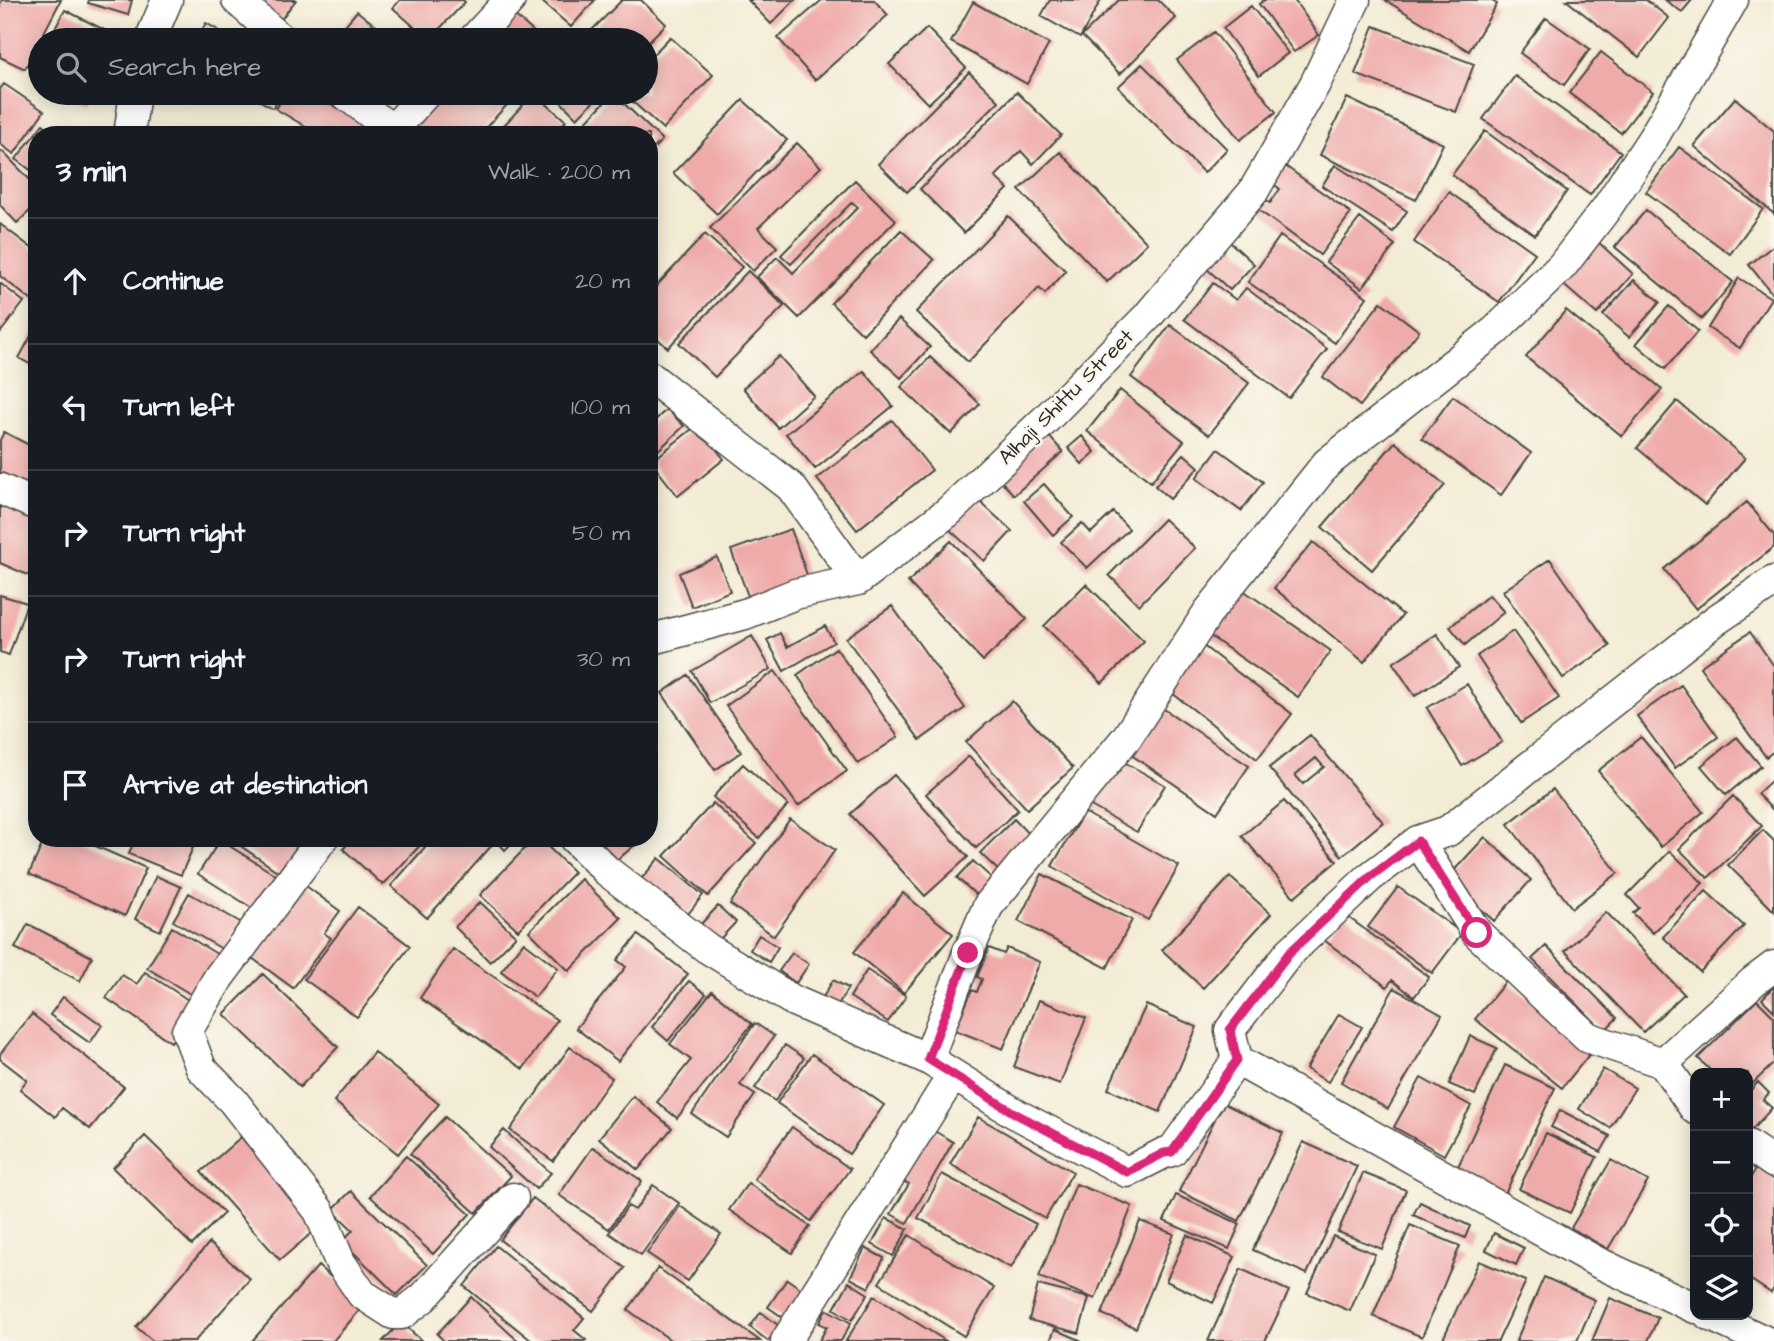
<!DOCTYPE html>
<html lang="en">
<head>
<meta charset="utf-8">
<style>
  :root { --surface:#171b24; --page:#242831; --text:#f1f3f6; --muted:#9ea1a6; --line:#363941 }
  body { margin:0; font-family:"Architects Daughter",sans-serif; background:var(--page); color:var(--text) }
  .controls { position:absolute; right:21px; bottom:21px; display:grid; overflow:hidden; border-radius:14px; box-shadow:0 4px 18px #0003 }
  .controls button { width:63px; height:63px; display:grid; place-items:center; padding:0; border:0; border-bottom:2px solid var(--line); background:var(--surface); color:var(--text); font:35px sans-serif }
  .stop { position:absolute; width:21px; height:21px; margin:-16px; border:5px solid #db2777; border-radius:50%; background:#fff }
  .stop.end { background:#db2777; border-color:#fff; box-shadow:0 2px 7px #0008 }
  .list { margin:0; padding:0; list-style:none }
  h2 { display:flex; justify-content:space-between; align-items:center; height:91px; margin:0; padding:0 28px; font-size:30px }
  h2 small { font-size:23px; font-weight:400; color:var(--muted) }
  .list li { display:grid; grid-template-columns:46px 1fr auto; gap:21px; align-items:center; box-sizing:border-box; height:126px; padding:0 28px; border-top:2px solid var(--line) }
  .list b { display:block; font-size:26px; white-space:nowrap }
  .list em { font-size:23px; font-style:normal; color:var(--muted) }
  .icon { flex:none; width:38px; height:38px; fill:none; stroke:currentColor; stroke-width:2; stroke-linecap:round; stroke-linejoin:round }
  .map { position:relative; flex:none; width:1774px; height:1341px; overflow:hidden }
  .search { position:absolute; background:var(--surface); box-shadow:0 4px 18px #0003; left:28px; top:28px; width:630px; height:77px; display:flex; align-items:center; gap:18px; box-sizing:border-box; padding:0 24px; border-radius:38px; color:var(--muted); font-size:26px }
  .panel { position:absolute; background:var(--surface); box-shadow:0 4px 18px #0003; left:28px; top:126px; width:630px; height:721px; border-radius:28px }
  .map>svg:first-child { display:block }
  .building { fill:#efabaa; fill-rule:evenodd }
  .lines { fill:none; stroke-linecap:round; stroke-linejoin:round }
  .minor-casing { stroke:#494844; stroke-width:33 }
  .minor { stroke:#fff; stroke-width:30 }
  .route { stroke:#db2777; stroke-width:9 }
  .labels { text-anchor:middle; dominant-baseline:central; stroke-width:5; stroke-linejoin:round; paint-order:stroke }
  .street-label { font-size:21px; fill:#2b2b2b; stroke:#fbf7ec }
</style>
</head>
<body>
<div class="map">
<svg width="1774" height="1341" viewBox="0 0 1774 1341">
  <rect width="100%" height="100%" fill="#fbf7ec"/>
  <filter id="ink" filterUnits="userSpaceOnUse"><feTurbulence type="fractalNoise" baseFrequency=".0143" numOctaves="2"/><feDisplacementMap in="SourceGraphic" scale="14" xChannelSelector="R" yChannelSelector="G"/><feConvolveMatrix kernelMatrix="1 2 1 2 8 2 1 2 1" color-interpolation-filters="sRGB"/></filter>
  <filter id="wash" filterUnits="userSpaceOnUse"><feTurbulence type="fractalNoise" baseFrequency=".00686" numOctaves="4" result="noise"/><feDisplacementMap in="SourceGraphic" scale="28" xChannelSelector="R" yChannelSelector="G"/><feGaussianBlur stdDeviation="1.57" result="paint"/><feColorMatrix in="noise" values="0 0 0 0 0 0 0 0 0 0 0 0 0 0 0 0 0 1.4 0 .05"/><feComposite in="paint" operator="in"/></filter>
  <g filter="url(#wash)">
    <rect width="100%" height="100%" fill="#f3ecd5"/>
    <g id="blocks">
      <!-- building -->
      <path class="building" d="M2 0H61L25 69 0 57V4Z
        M89 0H132L128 15 88 3Z
        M249 0H296L278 23Z
        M400 0H463L465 2 429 40 393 8Z
        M540 0H595L571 27Z
        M622 0H641L666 24 646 44V40H599L590 32Z
        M748 0H795L771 24Z
        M822 0H874L888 15 815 80 778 38Z
        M1050 0H1101L1080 38 1041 16Z
        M1119 0H1158L1176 18 1120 74 1082 36Z
        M1264 0H1294L1319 35 1294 52 1259 4Z
        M1385 0H1490L1497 4 1469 51Z
        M1566 0H1646L1669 18 1639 57Z
        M1665 0H1692L1682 12Z
        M973 2 1049 44 1027 84 951 42Z
        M1251 6 1288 53 1259 76 1223 28Z
        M65 10 124 40H49Z
        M357 11 394 40H333Z
        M512 13 543 40H487Z
        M1546 18 1590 49 1564 85 1520 53Z
        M206 23 235 40H196Z
        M1374 26 1474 64 1456 112 1355 74Z
        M927 28 966 68 928 104 889 64Z
        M1214 32 1276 112 1240 140 1177 60Z
        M670 37 713 75 663 129 623 93H646V62Z
        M1601 52 1653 92 1621 133 1569 93Z
        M40 56V81L30 75Z
        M1142 64 1227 149 1204 173 1118 87Z
        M969 72 999 101 907 192 878 164Z
        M1515 76 1621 152 1590 195 1483 119Z
        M4 84 44 111 14 154 0 144V89Z
        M1017 92 1061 135 1033 164 1021 151 995 177 1008 189 964 233 920 189Z
        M63 93H93L86 105Z
        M246 93H282L273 108Z
        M285 93H312L374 129 370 135H320L276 109Z
        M442 93H518L479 135H412L407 131Z
        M534 93 566 121 553 135H495Z
        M552 93H602L577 118Z
        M613 93 662 140 649 153V135H587L580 128Z
        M1347 98 1443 144 1416 200 1320 155Z
        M1735 98 1774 131V214L1694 146Z
        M743 100 787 140 717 214 673 173Z
        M43 124 57 135H37V175L16 159Z
        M1485 131 1567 191 1535 235 1452 175Z
        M797 143 821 167 758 228 777 247 753 271 710 228Z
        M1679 147 1763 209 1730 254 1646 192Z
        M2 151 37 187V204L17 223 0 205V153Z
        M1060 152 1147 243 1107 282 1019 190Z
        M1281 163 1351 213 1320 255 1250 204 1258 194 1270 203 1280 189 1268 180Z
        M1335 165 1407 211 1393 232 1322 186Z
        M855 180 896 220 799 318 757 277 777 257 793 273 858 207 852 202 791 264 781 255Z
        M1449 192 1535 253 1499 302 1414 242Z
        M1646 210 1733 282 1702 319 1615 247Z
        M1008 216 1066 271 1045 294 1039 288 968 362 916 312Z
        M1360 218 1395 245 1362 288 1326 262Z
        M0 224 37 252 35 303 0 276Z
        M901 230 934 260 863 334 831 303Z
        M705 234 742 267 668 348 649 331V294Z
        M1280 236 1367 297 1335 343 1248 282Z
        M1596 240 1633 274 1597 314 1559 281Z
        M1230 242 1254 264 1230 290 1206 268Z
        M1774 245V296L1749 265Z
        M748 271 784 306 715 377 679 343Z
        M1739 278 1771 298 1740 348 1708 328Z
        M1634 280 1660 302 1629 337 1603 315Z
        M0 283 24 302 0 333Z
        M1213 283 1236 300 1246 288 1327 349 1289 398 1184 319Z
        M1381 302 1419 331 1360 406 1323 377Z
        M1669 306 1698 331 1665 369 1636 344Z
        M1566 310 1662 389 1622 436 1526 357Z
        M899 319 930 347 901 378 870 350Z
        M37 325V368L19 358Z
        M1170 325 1249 383 1209 435 1131 377Z
        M779 356 814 396 778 428 743 388Z
        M930 357 980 404 951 434 901 387Z
        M864 371 893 406 815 469 786 434Z
        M1120 390 1184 441 1151 482 1087 431Z
        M1453 396 1531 453 1501 495 1422 438Z
        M1677 401 1745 458 1705 505 1637 448Z
        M667 409 684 426 649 459V426Z
        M892 420 932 470 857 530 817 479Z
        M697 425 724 459 678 496 651 462Z
        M4 432 37 449V491L0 472V440Z
        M1047 434 1063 452 1014 495 998 478Z
        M1082 436 1095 452 1082 464 1068 448Z
        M1395 442 1445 485 1372 570 1322 527Z
        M1218 449 1263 482 1241 511 1196 478Z
        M1184 454 1199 467 1170 499 1155 486Z
        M1044 484 1073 517 1053 535 1024 501Z
        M978 500 1012 531 984 561 950 530Z
        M1747 502 1774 535V547L1696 609 1664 569Z
        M0 504 37 521V566L32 577 0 563Z
        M1113 512 1129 529 1087 568 1061 542 1082 523 1091 533Z
        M1164 519 1195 548 1139 605 1109 575Z
        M791 529 807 575 748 596 731 550Z
        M951 541 1027 619 983 661 908 582Z
        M1313 542 1403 615 1364 662 1274 588Z
        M717 557 730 591 692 607 679 573Z
        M1550 559 1610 646 1563 678 1503 591Z
        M1086 584 1144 641 1102 683 1044 626Z
        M1240 588 1331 651 1298 697 1207 634Z
        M0 595 27 603 9 655 0 652Z
        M1489 595 1504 612 1465 645 1450 627Z
        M892 606 965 708 920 740 846 638Z
        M825 626 834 642 784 671 767 640 780 633 787 647Z
        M1513 631 1559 698 1521 723 1477 656Z
        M1750 632 1774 666V751L1766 757 1700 667Z
        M1437 634 1459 667 1415 696 1393 663Z
        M752 636 771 669 710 703 692 671Z
        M1202 645 1292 714 1257 759 1167 689Z
        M836 648 898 737 858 764 797 675Z
        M775 671 847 771 798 806 726 706Z
        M688 675 741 752 715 770 662 693Z
        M1467 684 1502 742 1462 766 1427 708Z
        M1681 685 1718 737 1675 768 1637 716Z
        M1012 701 1073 768 1027 809 966 742Z
        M1158 705 1249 766 1217 813 1127 752Z
        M1310 735 1383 822 1342 856 1269 768ZM1316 758 1324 767 1303 784 1295 775Z
        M1641 737 1703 812 1661 847 1598 771Z
        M1737 737 1761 766 1726 795 1701 766Z
        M969 756 1018 810 976 848 926 794Z
        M1117 758 1165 785 1137 832 1089 805Z
        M743 764 788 805 759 838 713 797Z
        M894 775 968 857 925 896 850 814Z
        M1774 778V811L1757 794Z
        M1553 789 1618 873 1572 908 1508 824Z
        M1733 796 1762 826 1708 878 1679 849Z
        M1284 801 1337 861 1294 897 1242 836Z
        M713 803 756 843 708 896 664 856Z
        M1084 812 1179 866 1148 920 1052 866Z
        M790 819 835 850 774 936 730 904Z
        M1014 819 1035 841 1002 874 980 853Z
        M1763 830 1774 841V911L1728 865Z
        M1485 837 1531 880 1494 921 1447 878Z
        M45 838H77L146 868 125 916 29 874Z
        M135 838H197L181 875 129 854Z
        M229 838H308L283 875Z
        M353 838H427L383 885 343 849Z
        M433 838H489L494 843 427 918 391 886Z
        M494 838H517L505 850Z
        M535 838H539L574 872 518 930 480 895Z
        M597 838H643L616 861Z
        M220 840 282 879 260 913 198 874Z
        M1670 851 1703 883 1653 933 1633 913 1639 908 1627 895Z
        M659 858 703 895 688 914 665 895 659 903 637 884Z
        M973 861 996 882 981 899 957 878Z
        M1042 874 1132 920 1107 968 1018 921Z
        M156 876 181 887 160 931 135 919Z
        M1230 877 1271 914 1203 988 1162 950Z
        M581 879 621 918 569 971 529 931Z
        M302 883 340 911 324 933 331 938 293 988 248 955Z
        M1398 887 1462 933 1432 973 1368 927Z
        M1706 891 1744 926 1700 972 1663 937Z
        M189 893 240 922 224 950 173 921Z
        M903 893 953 934 904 993 854 952Z
        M480 902 516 936 490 962 455 927Z
        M718 906 736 922 719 940 701 924Z
        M358 907 410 946 357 1017 304 979Z
        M1606 912 1684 994 1643 1032 1565 951Z
        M1344 914 1429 977 1414 997 1392 980 1387 987 1324 940Z
        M28 924 92 957 80 981 15 948Z
        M172 927 222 957 197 998 147 968Z
        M638 935 688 974 618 1061 576 1028 626 967 617 960Z
        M759 935 778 947 769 962 750 950Z
        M524 942 558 968 535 997 501 971Z
        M1546 946 1617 1018 1604 1031 1532 959Z
        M989 948 1004 954 1007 948 1040 962 1003 1049 955 1030 972 990 977 992 982 979 977 977Z
        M453 949 557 1020 523 1069 420 998Z
        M792 953 809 964 796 983 779 971Z
        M867 970 906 996 888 1022 850 997Z
        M145 972 196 1005 171 1042 106 998 122 975 137 984Z
        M263 974 338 1047 300 1087 224 1014Z
        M833 980 848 988 836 1008 822 999Z
        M689 981 706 994 668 1041 652 1027Z
        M1506 981 1593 1050 1562 1088 1475 1019Z
        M1774 986V1011L1762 999Z
        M1394 988 1442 1015 1388 1109 1341 1082Z
        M712 991 752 1024 677 1118 657 1102 691 1060 670 1044Z
        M63 997 102 1025 90 1043 50 1015Z
        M1039 1000 1086 1018 1060 1084 1014 1067Z
        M1757 1000 1774 1017V1063L1748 1088V1073H1713L1698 1058Z
        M1146 1005 1197 1027 1160 1112 1108 1089Z
        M32 1014 124 1087 90 1129 62 1108 55 1117 20 1089 27 1080 0 1059V1054Z
        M1339 1014 1362 1027 1328 1082 1306 1069Z
        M755 1023 774 1036 740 1085 755 1095 726 1137 692 1114Z
        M1470 1036 1497 1048 1475 1095 1449 1084Z
        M785 1045 804 1058 775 1101 755 1088Z
        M570 1047 612 1078 553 1161 510 1130Z
        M374 1052 439 1104 398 1154 334 1101Z
        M812 1054 884 1105 849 1154 777 1103Z
        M1505 1065 1555 1088 1504 1196 1455 1173Z
        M1603 1069 1635 1088 1610 1128 1579 1109Z
        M1421 1078 1471 1106 1444 1155 1394 1127Z
        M1758 1082 1769 1093 1763 1100 1772 1108 1748 1134V1093Z
        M633 1096 672 1128 638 1170 599 1138Z
        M1223 1103 1283 1133 1239 1221 1179 1191Z
        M1560 1110 1610 1136 1601 1152 1551 1127Z
        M445 1117 511 1176 476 1213 410 1154Z
        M978 1117 1073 1172 1045 1219 950 1164Z
        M792 1127 850 1169 811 1221 754 1179Z
        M931 1129 953 1142 907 1223 891 1214 909 1184 901 1180Z
        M504 1130 551 1173 536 1189 489 1147Z
        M1546 1133 1597 1157 1570 1213 1519 1189Z
        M145 1136 224 1213 192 1245 113 1168Z
        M241 1137 320 1226 280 1260 201 1172Z
        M1303 1142 1357 1166 1307 1274 1253 1250Z
        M593 1147 642 1181 609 1229 559 1195Z
        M406 1156 470 1214 433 1254 370 1196Z
        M1611 1160 1648 1181 1608 1249 1571 1228Z
        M1757 1167 1774 1177V1288L1771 1293 1748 1278V1182Z
        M1363 1173 1406 1190 1382 1249 1338 1232Z
        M942 1174 1036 1224 1011 1268 918 1218Z
        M748 1183 810 1226 792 1253 729 1210Z
        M1076 1184 1132 1206 1095 1299 1039 1277Z
        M653 1185 679 1203 641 1255 609 1233 628 1206 635 1210Z
        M351 1191 427 1265 397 1295 342 1241 353 1230 332 1210Z
        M1176 1195 1240 1224 1229 1249 1164 1221Z
        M533 1198 625 1268 593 1311 500 1240Z
        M1420 1202 1470 1226 1465 1238 1413 1215Z
        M680 1206 721 1234 688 1281 647 1253Z
        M886 1218 908 1229 893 1256 872 1244Z
        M1140 1221 1174 1234 1136 1328 1102 1314Z
        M1410 1225 1460 1246 1422 1337 1373 1316Z
        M1494 1233 1524 1248 1516 1265 1486 1250Z
        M909 1235 994 1288 964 1336 879 1283Z
        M1187 1235 1235 1257 1213 1303 1166 1281Z
        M1333 1236 1375 1254 1350 1311 1307 1293Z
        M209 1243 250 1279 195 1341H153L136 1327Z
        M496 1246 584 1318 574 1330 586 1340 584 1341H532L464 1286Z
        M865 1248 884 1258 869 1288 850 1278Z
        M1479 1261 1526 1281 1498 1341H1442Z
        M318 1266 364 1305 333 1341H252Z
        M658 1268 760 1341H672L628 1310Z
        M1241 1269 1289 1291 1265 1341H1208Z
        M1544 1277 1595 1300 1577 1341H1516Z
        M787 1279 804 1291 785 1319 768 1307Z
        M849 1282 868 1294 852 1320 834 1309Z
        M1038 1285 1089 1298 1079 1333 1029 1320Z
        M874 1296 946 1341H846Z
        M471 1297 518 1341H444L437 1334Z
        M1610 1298 1658 1318 1648 1341H1592Z
        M826 1309 851 1323 841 1341H819L827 1327 819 1323Z
        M761 1312 779 1326 768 1341 750 1327Z
        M401 1322 422 1341H383Z
        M1055 1329 1082 1341H1050Z"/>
    </g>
  </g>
  <g filter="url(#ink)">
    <use href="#blocks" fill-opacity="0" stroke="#494844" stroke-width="2"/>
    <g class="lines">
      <defs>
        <path id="minor" d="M237 0 282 40
          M150 40 167 0
          M473 40 510 0
          M344 93 399 135
          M393 130 426 93
          M129 135 135 93
          M649 376 791 487 858 580
          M0 489 37 505
          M649 640 745 614 795 594 858 580 948 512 1045 420 1147 317 1253 192 1315 84 1355 0
          M323 838 219 977 187 1031 201 1068 233 1101 319 1211 340 1262 362 1294 393 1314H402L423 1298 513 1198
          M574 838 607 871 707 948 794 1001 928 1059 1016 1114 1127 1172 1164 1153 1172 1151 1237 1060 1230 1030 1289 953 1370 877 1418 841 1448 831 1716 620 1774 581
          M1418 841 1477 933 1587 1037 1663 1063 1695 1109
          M928 1059 968 953 988 906 1127 737 1209 611 1327 463 1495 331 1562 266 1606 209 1653 138 1733 0
          M1237 1060 1597 1262 1695 1308
          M1663 1063 1754 981 1774 966
          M1748 1145 1774 1163
          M1709 1315 1765 1341
          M786 1341 953 1075"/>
      </defs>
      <!-- minor casing -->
      <use href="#minor" class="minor-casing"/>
      <!-- minor -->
      <use href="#minor" class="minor"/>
    </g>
  </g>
  <g class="lines" filter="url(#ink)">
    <!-- route -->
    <path class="route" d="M968 953 928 1059 1016 1114 1127 1172 1164 1153 1172 1152 1237 1060 1230 1030 1289 953 1370 877 1418 841 1477 933"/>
  </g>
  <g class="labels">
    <!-- street labels -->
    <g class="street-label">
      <text transform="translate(1066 397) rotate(-45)">Alhaji Shittu Street</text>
    </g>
  </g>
</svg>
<div class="controls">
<button>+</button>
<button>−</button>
<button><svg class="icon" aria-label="locate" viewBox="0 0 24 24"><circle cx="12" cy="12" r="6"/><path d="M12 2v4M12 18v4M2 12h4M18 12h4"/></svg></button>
<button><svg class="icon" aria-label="layers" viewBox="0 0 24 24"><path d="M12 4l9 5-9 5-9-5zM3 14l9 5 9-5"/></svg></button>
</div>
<div class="stop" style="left:1477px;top:933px"></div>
<div class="stop end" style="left:968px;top:953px"></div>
<div class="search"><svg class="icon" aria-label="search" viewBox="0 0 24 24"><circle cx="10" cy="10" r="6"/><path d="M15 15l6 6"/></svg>Search here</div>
<section class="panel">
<h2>3 min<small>Walk · 200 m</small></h2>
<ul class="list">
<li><svg class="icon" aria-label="ahead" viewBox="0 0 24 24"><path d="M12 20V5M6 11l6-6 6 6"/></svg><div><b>Continue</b></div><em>20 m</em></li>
<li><svg class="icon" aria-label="left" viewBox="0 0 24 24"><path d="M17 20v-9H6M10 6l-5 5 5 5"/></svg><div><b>Turn left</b></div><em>100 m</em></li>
<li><svg class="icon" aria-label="right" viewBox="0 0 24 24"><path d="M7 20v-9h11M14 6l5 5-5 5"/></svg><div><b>Turn right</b></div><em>50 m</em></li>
<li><svg class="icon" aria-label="right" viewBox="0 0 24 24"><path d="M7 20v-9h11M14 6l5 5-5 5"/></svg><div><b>Turn right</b></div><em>30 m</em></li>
<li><svg class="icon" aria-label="arrive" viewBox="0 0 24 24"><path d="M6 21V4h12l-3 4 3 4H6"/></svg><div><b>Arrive at destination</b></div></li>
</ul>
</section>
</div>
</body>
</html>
